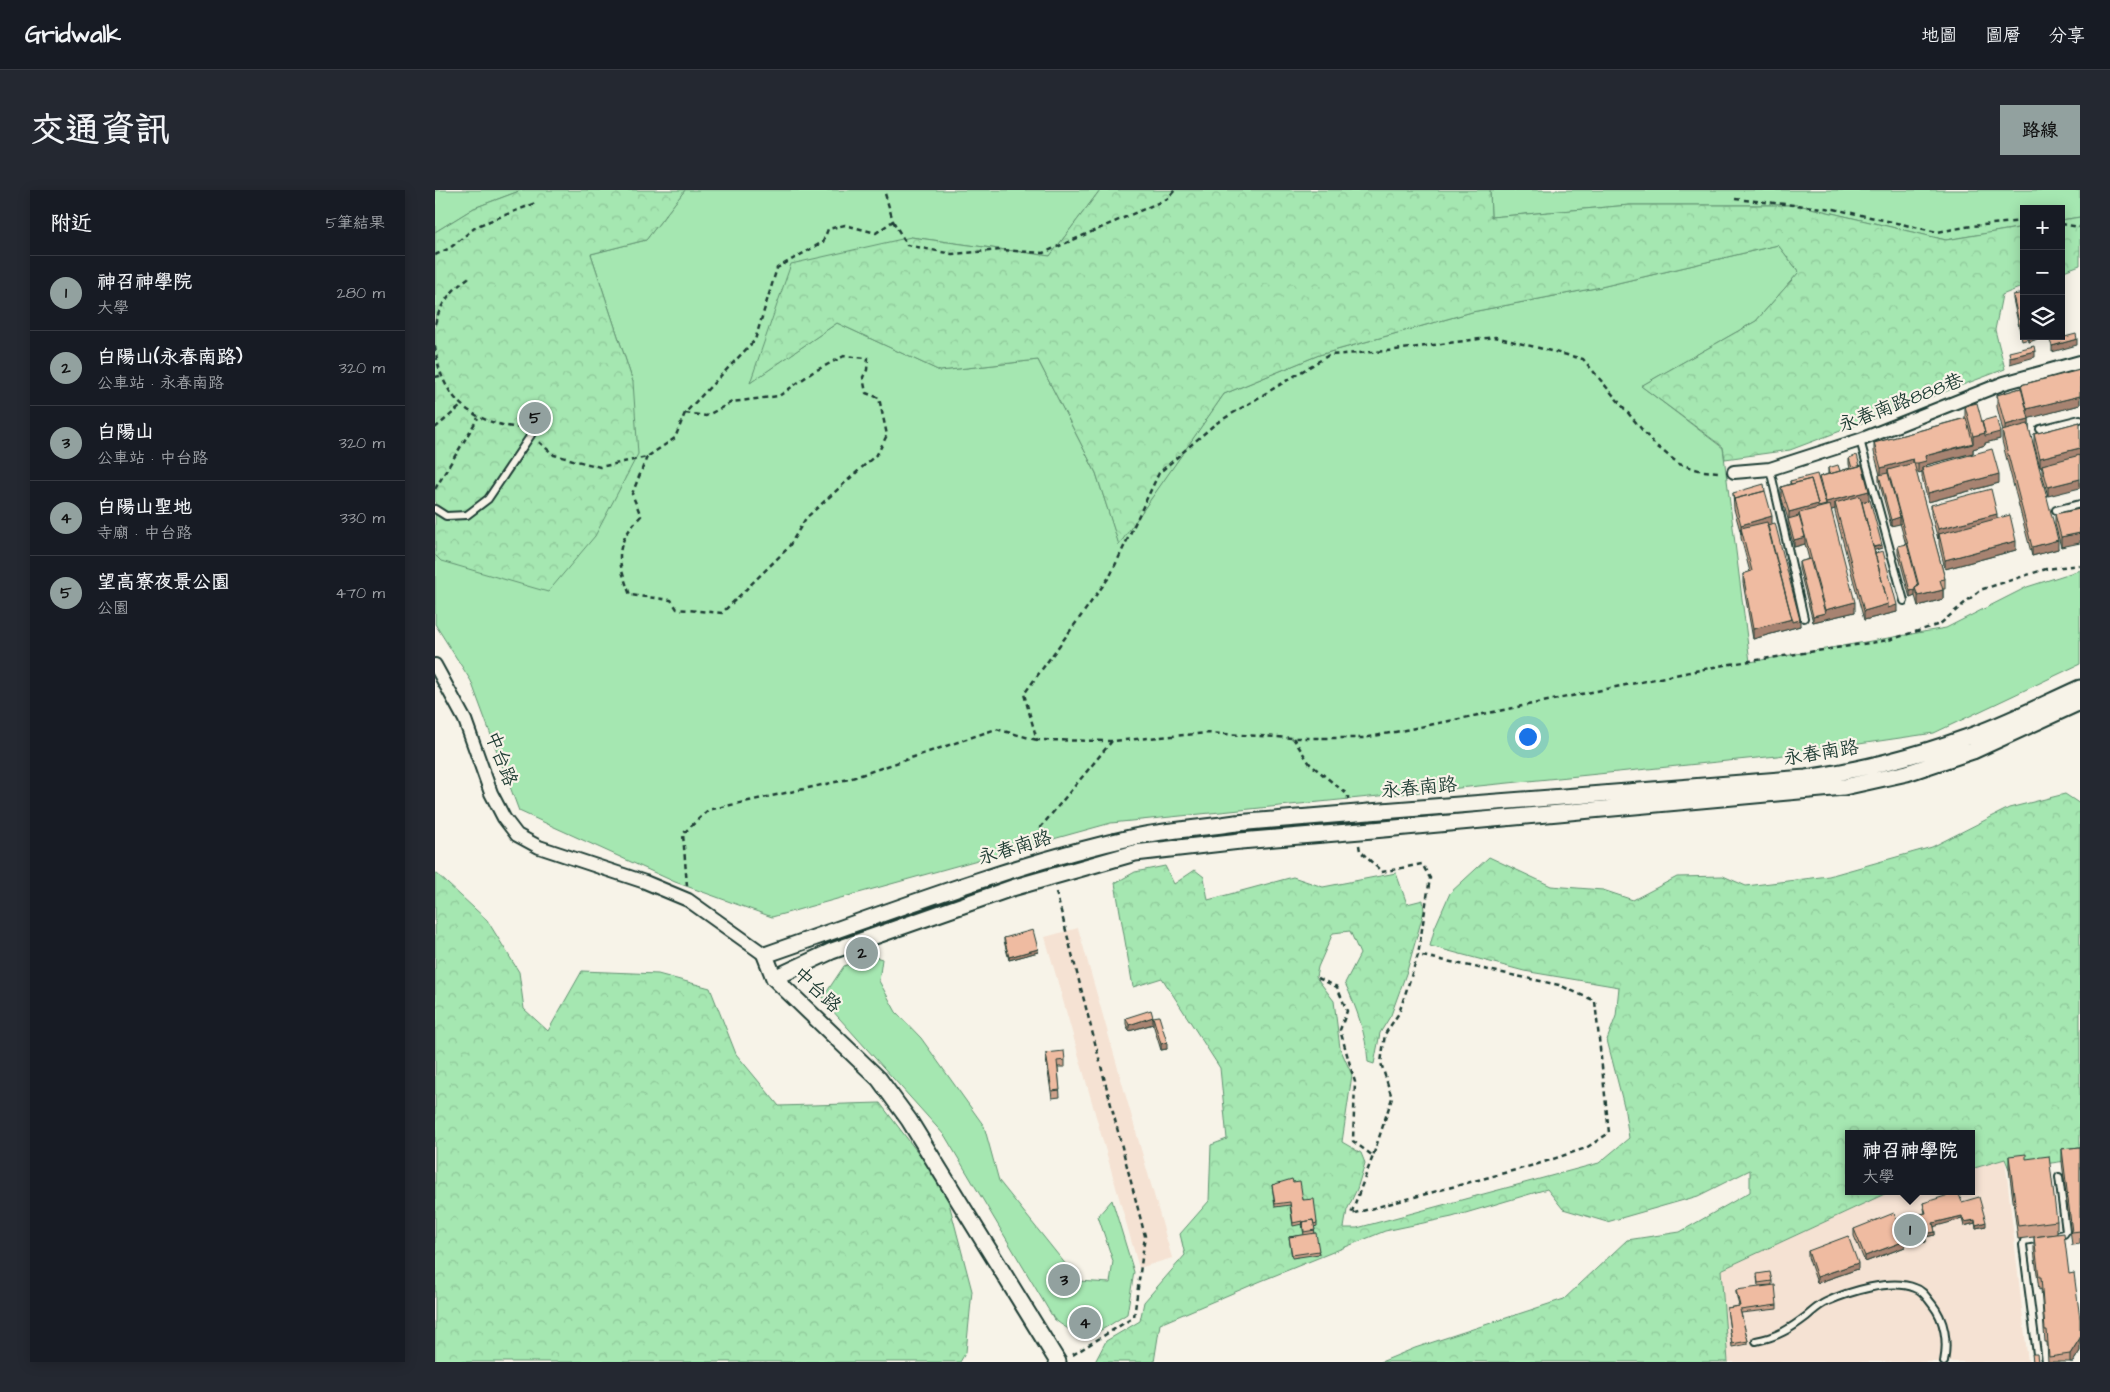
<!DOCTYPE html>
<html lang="zh-TW">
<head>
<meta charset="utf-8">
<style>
  :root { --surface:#171b24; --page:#242831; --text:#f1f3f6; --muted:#9ea1a6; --line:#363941; --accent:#92a19f }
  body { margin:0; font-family:"Architects Daughter","LXGW WenKai TC",sans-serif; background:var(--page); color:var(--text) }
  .controls { position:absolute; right:15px; top:15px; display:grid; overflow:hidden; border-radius:0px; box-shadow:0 2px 12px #0003 }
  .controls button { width:45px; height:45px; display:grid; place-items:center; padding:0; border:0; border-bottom:1px solid var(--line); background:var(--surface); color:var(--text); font:25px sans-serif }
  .you { position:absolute; left:1092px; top:546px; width:18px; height:18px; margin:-12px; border:4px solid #fff; border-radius:50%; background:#1a73e8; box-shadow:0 0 0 8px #1a73e833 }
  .badge { display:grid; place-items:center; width:32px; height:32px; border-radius:50%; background:var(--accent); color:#111; font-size:16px; font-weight:700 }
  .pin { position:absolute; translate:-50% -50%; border:2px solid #fff; box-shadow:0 1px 5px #0006 }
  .popup { position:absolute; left:1410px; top:940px; width:130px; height:65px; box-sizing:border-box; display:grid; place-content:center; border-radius:0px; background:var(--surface); filter:drop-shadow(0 1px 4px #0005); font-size:16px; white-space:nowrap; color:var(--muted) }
  .popup b { font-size:19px; color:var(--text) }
  .popup::after { content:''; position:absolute; left:50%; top:100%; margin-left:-10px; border:10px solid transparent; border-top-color:var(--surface) }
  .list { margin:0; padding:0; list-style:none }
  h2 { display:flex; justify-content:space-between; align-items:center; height:65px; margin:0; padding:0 20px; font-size:21px }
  h2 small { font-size:16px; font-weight:400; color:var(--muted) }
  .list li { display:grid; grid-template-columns:32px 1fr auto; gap:15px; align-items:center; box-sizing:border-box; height:75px; padding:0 20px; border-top:1px solid var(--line) }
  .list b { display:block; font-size:19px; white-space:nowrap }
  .list p { margin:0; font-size:16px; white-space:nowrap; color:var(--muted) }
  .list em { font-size:16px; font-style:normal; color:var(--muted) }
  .icon { flex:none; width:28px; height:28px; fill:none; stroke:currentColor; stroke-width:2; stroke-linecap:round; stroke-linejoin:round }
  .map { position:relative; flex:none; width:1645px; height:1172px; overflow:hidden; border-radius:0px }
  header { display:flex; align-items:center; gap:30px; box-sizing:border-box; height:70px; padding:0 25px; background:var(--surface); border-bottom:1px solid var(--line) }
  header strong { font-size:24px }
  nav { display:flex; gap:28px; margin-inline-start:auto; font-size:18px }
  .intro { display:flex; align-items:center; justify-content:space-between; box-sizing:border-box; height:120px; padding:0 30px }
  h1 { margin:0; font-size:35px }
  .button { padding:12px 22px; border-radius:0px; background:var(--accent); color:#111; font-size:18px; font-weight:700 }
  main { display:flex; gap:30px; padding:0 30px }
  aside { flex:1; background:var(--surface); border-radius:0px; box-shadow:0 2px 12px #0003 }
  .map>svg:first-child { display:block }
  .built { fill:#f5e2d3 }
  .grass { fill:#a5e7b1; stroke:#629272 }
  .forest { fill:url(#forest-crowns); stroke:#629272 }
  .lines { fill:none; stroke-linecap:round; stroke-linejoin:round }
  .service-casing { stroke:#1f3d34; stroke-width:10 }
  .minor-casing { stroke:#1f3d34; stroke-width:16 }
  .tertiary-casing { stroke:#1f3d34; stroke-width:19 }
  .path { stroke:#1f3d34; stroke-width:2.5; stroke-dasharray:5 4; stroke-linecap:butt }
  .service { stroke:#f7f3e8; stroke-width:6 }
  .minor { stroke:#f7f3e8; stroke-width:12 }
  .tertiary { stroke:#f7f3e8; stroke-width:15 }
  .tertiary-bridge-casing { stroke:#1f3d34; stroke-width:19; stroke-linecap:butt }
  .tertiary-bridge { stroke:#f7f3e8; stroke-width:15 }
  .wall { fill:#cea18a; stroke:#1f3d34 }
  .shaded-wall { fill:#a78371; stroke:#1f3d34 }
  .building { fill:#efbba1; stroke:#1f3d34 }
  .labels { text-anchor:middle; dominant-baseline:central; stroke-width:4.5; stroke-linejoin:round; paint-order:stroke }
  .street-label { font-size:19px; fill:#1f3d34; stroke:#f7f3e8 }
</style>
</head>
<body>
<header>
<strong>Gridwalk</strong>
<nav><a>地圖</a><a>圖層</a><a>分享</a></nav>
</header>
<div class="intro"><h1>交通資訊</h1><a class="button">路線</a></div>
<main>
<aside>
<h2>附近<small>5筆結果</small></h2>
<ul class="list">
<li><span class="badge">1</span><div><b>神召神學院</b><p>大學</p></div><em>280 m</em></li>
<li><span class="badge">2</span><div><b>白陽山(永春南路)</b><p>公車站 · 永春南路</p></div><em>320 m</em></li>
<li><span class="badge">3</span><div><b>白陽山</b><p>公車站 · 中台路</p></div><em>320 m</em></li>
<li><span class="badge">4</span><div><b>白陽山聖地</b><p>寺廟 · 中台路</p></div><em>330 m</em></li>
<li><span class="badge">5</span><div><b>望高寮夜景公園</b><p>公園</p></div><em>470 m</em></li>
</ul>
</aside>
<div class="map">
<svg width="1645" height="1172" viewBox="0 0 1645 1172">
  <defs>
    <pattern id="forest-crowns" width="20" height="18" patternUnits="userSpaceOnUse" patternTransform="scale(1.25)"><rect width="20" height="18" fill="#a5e7b1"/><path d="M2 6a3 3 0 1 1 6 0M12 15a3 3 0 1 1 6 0" fill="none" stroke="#8ec799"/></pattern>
  </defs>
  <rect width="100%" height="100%" fill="#f7f3e8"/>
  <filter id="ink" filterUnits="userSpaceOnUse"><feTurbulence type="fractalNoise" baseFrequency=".02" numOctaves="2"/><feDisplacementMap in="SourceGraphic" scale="10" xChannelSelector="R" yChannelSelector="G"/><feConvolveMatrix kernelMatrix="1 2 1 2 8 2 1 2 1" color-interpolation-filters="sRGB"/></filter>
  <g filter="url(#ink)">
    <!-- built -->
    <path class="built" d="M643 738 737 1068 704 1078 610 747Z
      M1570 969 1593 1172H1293L1286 1080 1456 1001H1536V979Z"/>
    <!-- grass -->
    <path class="grass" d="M0 0H87L39 18 0 42Z
      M250 0H665L615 66 476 47 316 192 402 133 505 181 603 170 661 283 684 354 789 204 884 165 1037 122 1166 97 1343 55 1364 82 1321 131 1206 196 1288 258 1315 472 1511 438 1592 397 1645 380V474L1499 543 1342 566 676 633 337 727 240 692 84 621 36 491 0 434V365L6 371 198 192 156 64 211 50Z
      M1055 0H1645V27L1626 30V19H1589V37L1511 50 1363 15H1195L1056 27Z
      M437 766 447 769 444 791 461 822 486 848 549 936 564 991 644 1091 675 1093 678 1071 663 1026 677 1010 699 1082 692 1124C660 1144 652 1155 619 1129L510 946 387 809 409 776Z"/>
    <!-- forest -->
    <path class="forest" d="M87 0H250L211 50 156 64 198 192 203 264 160 346 113 402 6 371 0 365V42L39 18Z
      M665 0H1055L1056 27 1195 15H1363L1511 50 1589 37V96L1567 105 1560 140 1570 179 1355 260 1290 269 1288 257 1206 196 1321 131 1364 82 1343 55 1166 97 1037 122 884 165 789 204 684 355 661 283 603 170 505 181 402 133 315 193 356 74 476 47 615 66Z
      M1645 27V75L1626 82V30Z
      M1630 604 1645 614V969L1574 979 1570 969 1536 979V944H1414V1001H1456L1286 1080 1293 1172H946L980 1158 1129 1109 1192 1050 1245 1042 1315 1002V980L1263 1006 1172 1032 1128 1019 1112 999 1017 1027 950 1041 826 1091 725 1134 719 1172H660L671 1151 705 1131 709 1112 750 1065 745 1044 774 1011 776 955 792 949 785 878 727 788 698 797 680 693 700 682 730 676 739 694 760 680 769 687 773 710 858 687 888 697 961 683 972 714 988 710 989 721 972 781 956 825 945 843 939 874 933 872C931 844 922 819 910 793L925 764 915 741 898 743 883 777 881 787 899 811 905 858 917 885 907 952 926 963 930 973 922 999 912 1020 909 1038H922L1164 973 1194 948 1189 916 1172 850 1181 826 1184 797 1089 781 995 756 1000 737 1015 703 1054 667 1116 696 1168 700 1198 710 1242 687 1288 686 1311 696 1394 686 1497 657 1574 618Z
      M0 682 52 730 84 782 89 819 113 841 147 781 223 784 275 798 301 864 344 916 445 913 510 998 537 1101 531 1162 525 1172H0Z"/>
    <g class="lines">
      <defs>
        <path id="service" d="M1605 239 1645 229
          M1425 250 1469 411
          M1335 279 1369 428
          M0 319 11 326 32 325 53 309 96 245
          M1621 320 1645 314
          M1621 1046 1629 1044 1631 1041 1624 987
          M1321 1151C1342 1147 1355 1139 1372 1126 1378 1121 1384 1115 1391 1112 1413 1102 1456 1088 1480 1098 1488 1100 1492 1108 1497 1114 1510 1130 1513 1152 1509 1172
          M1603 1172 1588 1055 1589 1051 1606 1048"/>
        <path id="minor" d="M1299 282 1335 279 1425 250 1569 193 1645 172
          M0 475 30 530 56 603 69 628 82 645 104 657 210 692 253 710 330 765"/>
        <path id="tertiary" d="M934 622 1371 588C1425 580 1478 567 1530 548 1569 535 1607 515 1645 498
          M938 640 1409 597 1472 583 1538 561 1645 512
          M339 788 397 761 577 698 700 663 805 651
          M623 1172 474 930 444 889 339 788 330 765C452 723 573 675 699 647 732 640 768 638 801 633"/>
      </defs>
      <!-- service casing -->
      <use href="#service" class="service-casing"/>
      <!-- minor casing -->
      <use href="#minor" class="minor-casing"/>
      <!-- tertiary casing -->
      <use href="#tertiary" class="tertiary-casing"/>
      <!-- path -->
      <path class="path" d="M1300 9 1399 19 1502 42 1537 36 1589 31
        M458 31 472 55 517 64 566 60 608 63 732 9 740 0
        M1626 34 1645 37
        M0 65 15 58 42 36 103 12
        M0 134C6 111 18 99 37 85
        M0 156C5 208 37 234 88 238
        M0 187 5 186
        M0 238 26 216
        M104 252 119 265 165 277 212 267 240 248 250 223 320 150 342 78 388 52 393 39 410 35 441 43 458 31 449 0
        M212 267 197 304 206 326C178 356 182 369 195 405L236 410 242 419 287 423 353 358 371 328 443 263 452 245 444 208 431 203 428 187 432 180 433 168 409 166 378 182 344 206 297 212 271 226 250 223
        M0 299 43 228
        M858 548 875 574 913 605V609
        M677 551 602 550 589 504 675 386 724 283 780 234 894 165 952 161 1060 147 1148 169 1219 254 1244 274 1267 281 1285 282
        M924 655 925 661 947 682 987 674 995 688 983 765 964 823 950 844 946 873 957 908 938 966
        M607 656 605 638 677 551 773 543 858 548H929L970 540 1289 475 1454 450 1505 434 1545 400 1611 379 1645 375
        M252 696 248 644 273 620 414 589 561 539 602 550
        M621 702 710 1046 699 1127 636 1166
        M883 788 902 797 912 821 905 840 920 892 918 951 938 966 916 1024 1103 974 1151 958 1174 943 1160 811 1124 795 983 765"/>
      <!-- service -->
      <use href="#service" class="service"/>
      <!-- minor -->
      <use href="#minor" class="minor"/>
      <!-- tertiary -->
      <use href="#tertiary" class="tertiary"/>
      <defs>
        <path id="tertiary-bridge" d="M801 633 934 622
          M805 651 938 640"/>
      </defs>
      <!-- tertiary-bridge casing -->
      <use href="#tertiary-bridge" class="tertiary-bridge-casing"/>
      <!-- tertiary-bridge -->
      <use href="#tertiary-bridge" class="tertiary-bridge"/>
    </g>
    <!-- wall -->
    <path class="wall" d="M1578 105 1610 146 1594 152V149L1587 151 1578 109Z
      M1645 180V215L1594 228V238L1623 359 1597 366 1567 251V241H1568L1562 217V205L1586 198V195Z
      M1530 216 1547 231 1565 249 1550 253V255L1538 259V263L1491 275V276L1564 293 1493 312 1487 287V282L1483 283 1481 282 1510 389V399H1508V409L1483 416 1480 406 1475 408 1463 363V356L1471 355 1465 333 1456 336 1444 291V285H1445L1439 262V253L1530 228Z
      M1645 232 1613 306 1607 284V277H1605L1599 254V244Z
      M1414 268 1434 310 1447 358 1439 360 1462 422 1429 430 1400 322V319L1396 320 1420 422 1378 432 1364 378V372L1374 369 1370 354 1359 357 1353 335V329L1346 306V297L1355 294V291L1384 290V287L1393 284V278L1405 281 1415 278 1414 274Z
      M1298 303 1337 333 1365 436 1318 449 1308 393V384L1315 382 1306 348V344L1299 319Z
      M1496 315 1562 329 1581 360 1510 379 1504 354V348L1503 349 1496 324Z
      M1645 319 1626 357 1620 334V324Z
      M569 748 603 762 574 770 569 751Z
      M718 827 732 859 726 860 718 834 694 841 691 834V828Z
      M611 863 630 870V877H623L625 907 617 908 611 869Z
      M1645 957V1054L1637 1055 1627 972V959Z
      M1574 966 1622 1031V1044L1583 1049 1574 979Z
      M858 992 882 1033V1036L879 1037 880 1044 884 1064 857 1068 854 1047 869 1045 867 1034 858 1036 855 1015 840 1017 837 995Z
      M1527 1012 1551 1036 1541 1038 1540 1033 1529 1036 1527 1029 1499 1036 1500 1045 1490 1047 1491 1052 1481 1054 1474 1030V1027L1490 1023 1488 1013Z
      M1419 1039 1470 1057 1430 1072 1419 1046Z
      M1599 1047 1634 1084 1645 1129V1161L1638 1172H1613L1612 1152H1610L1606 1099 1604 1100 1599 1060Z
      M1373 1061 1423 1079 1382 1093 1373 1067Z
      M1322 1087 1337 1091V1095L1323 1096Z
      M1301 1100 1342 1115V1119L1306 1123 1313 1151V1154L1297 1157 1292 1118 1304 1116 1301 1103Z"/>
    <!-- shaded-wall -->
    <path class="shaded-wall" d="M1602 146H1610L1594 152V149Z
      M1642 149V155L1617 162V156Z
      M1600 161V167L1575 174V167Z
      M1645 206V215L1592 229V219Z
      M1594 229V241L1570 248V235Z
      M1565 242V249L1550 253V255L1538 259V263L1491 275V281L1487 278V282L1483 283V273L1490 266 1538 254V246L1550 243Z
      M1645 258V267L1607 275V277H1605V268Z
      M1478 269V279L1453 280V285L1446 287V278Z
      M1564 284V293L1493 312V303Z
      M1645 289V298L1613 306V297Z
      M1434 301V310L1402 319 1400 313V319L1391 322V312Z
      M1383 314 1391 315V322L1364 323V329L1354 331V322Z
      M1562 324V333L1504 344V348L1503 349V339Z
      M1337 326V336L1306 338V344V335Z
      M1465 327V334L1456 336V330Z
      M1645 343V353L1626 357V347Z
      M1370 347V354L1359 357V350Z
      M1623 350V359L1597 366V357Z
      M1581 351V360L1510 379V370Z
      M1447 355V358L1437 361V358Z
      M1480 400V406L1475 408V401Z
      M1508 400V409L1483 416V406Z
      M1420 412V422L1378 432V426L1390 423V420Z
      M1453 414 1462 415V422L1429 430V421Z
      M1357 429 1365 430V436L1318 449V439Z
      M603 759V762L574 770V767Z
      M718 827V834L694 841V835Z
      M732 852V859L726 860V854Z
      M1527 1026V1029L1498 1037V1033Z
      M1540 1030V1033L1529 1036V1032Z
      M1551 1032V1036L1541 1038V1035Z
      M1500 1042V1045L1489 1047V1044Z
      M1491 1049V1052L1481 1054V1051Z
      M1470 1051V1057L1430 1072V1066Z
      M1423 1073V1079L1382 1093V1087Z
      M1645 1148V1161L1638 1172H1635V1164Z"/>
    <!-- building -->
    <path class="building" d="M1589 103V146H1593L1587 147 1578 105Z
      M1641 144 1642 149 1617 156 1615 151Z
      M1594 146H1602L1594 149Z
      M1599 156 1600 161 1575 167 1574 162Z
      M1645 180V206L1592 219 1586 195Z
      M1586 198 1594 229 1570 235 1562 205Z
      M1542 213 1550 243 1538 246 1530 216Z
      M1561 227 1565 242 1550 246V243L1547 231Z
      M1531 228 1538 253 1490 266 1491 271 1483 273H1479L1478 269 1446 278 1439 253Z
      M1645 232V258L1605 268 1599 244Z
      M1593 234 1623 350 1597 357 1567 241Z
      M1557 259 1564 284 1493 303 1487 278Z
      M1422 265 1425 276 1417 278 1414 268Z
      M1645 265V289L1613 297 1607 275Z
      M1479 273 1510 389 1505 390 1508 400 1483 406 1480 398 1484 396 1453 280Z
      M1403 275 1405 281 1394 284 1393 278Z
      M1427 275 1434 301 1391 312 1384 287Z
      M1453 283 1465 327 1456 330 1444 285Z
      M1382 284 1391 315 1383 317V314L1376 289 1356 294 1355 291Z
      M1376 289 1383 314 1354 322 1346 297Z
      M1329 294 1330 301 1299 309V312L1298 303Z
      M1556 299 1562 324 1503 339 1496 315Z
      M1330 301 1337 326 1306 335 1299 309Z
      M1425 306 1453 414 1429 421 1400 313Z
      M1435 310 1447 355 1438 357 1427 312Z
      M1395 315 1420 412 1390 420 1364 323Z
      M1645 319V343L1626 347 1620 324Z
      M1575 325 1581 351 1510 370 1504 344Z
      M1364 326 1370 347 1359 350 1353 329Z
      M1332 332 1357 429 1318 439 1308 384 1317 381 1306 338Z
      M1340 333 1365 430 1357 432V429L1332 335Z
      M1472 354 1483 396 1480 398V400L1475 401 1463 356Z
      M1448 361 1462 415 1453 418V414L1440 363Z
      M1375 369 1390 423 1378 426 1364 372Z
      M598 740 603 759 574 767 569 748Z
      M716 820 718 827 694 835 691 828Z
      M724 826 732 852 726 854 718 827Z
      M629 861 630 870 622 871 625 900 617 901 611 863Z
      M1645 957V1041L1637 1042 1627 959Z
      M1591 964V969L1614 966 1622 1031 1583 1036 1574 966Z
      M857 989 858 992 865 991 868 1010 879 1009 882 1033 879 1034 878 1030 868 1032V1035L867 1031 858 1033 855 1012 840 1014 837 995Z
      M1523 1002 1527 1012 1544 1007 1551 1032 1541 1035 1540 1030 1529 1032 1527 1026 1498 1033 1500 1042 1489 1044 1491 1049 1481 1051 1474 1027 1491 1023 1488 1013Z
      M1459 1023 1470 1051 1430 1066 1419 1039Z
      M878 1030 880 1040 869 1042 868 1032Z
      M881 1043 884 1061 857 1065 854 1047Z
      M1629 1043 1634 1084 1639 1083 1645 1129V1148L1635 1164 1614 1167 1612 1140H1610L1606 1087H1604L1599 1047Z
      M1413 1046 1423 1073 1382 1087 1373 1061Z
      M1335 1082 1337 1091 1323 1093 1322 1084Z
      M1340 1095 1342 1115 1305 1120 1313 1151 1297 1154 1292 1118 1305 1116 1301 1100Z
      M1597 1164H1602L1603 1172H1598Z"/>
  </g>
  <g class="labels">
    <!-- street labels -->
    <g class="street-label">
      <text transform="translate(1466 213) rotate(-21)">永春南路888巷</text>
      <text transform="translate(1386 563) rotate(-9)">永春南路</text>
      <text transform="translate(66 569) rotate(69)">中台路</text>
      <text transform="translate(984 598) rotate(-5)">永春南路</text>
      <text transform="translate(580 658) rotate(-17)">永春南路</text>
      <text transform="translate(382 800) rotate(43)">中台路</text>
    </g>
  </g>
</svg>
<div class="controls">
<button>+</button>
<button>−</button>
<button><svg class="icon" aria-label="layers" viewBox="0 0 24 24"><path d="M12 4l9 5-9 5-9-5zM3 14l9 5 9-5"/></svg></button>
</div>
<div class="you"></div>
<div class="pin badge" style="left:1475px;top:1040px">1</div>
<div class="popup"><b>神召神學院</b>大學</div>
<div class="pin badge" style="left:427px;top:763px">2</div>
<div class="pin badge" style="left:629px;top:1090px">3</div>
<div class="pin badge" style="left:650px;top:1133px">4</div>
<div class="pin badge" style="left:100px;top:228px">5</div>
</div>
</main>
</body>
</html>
